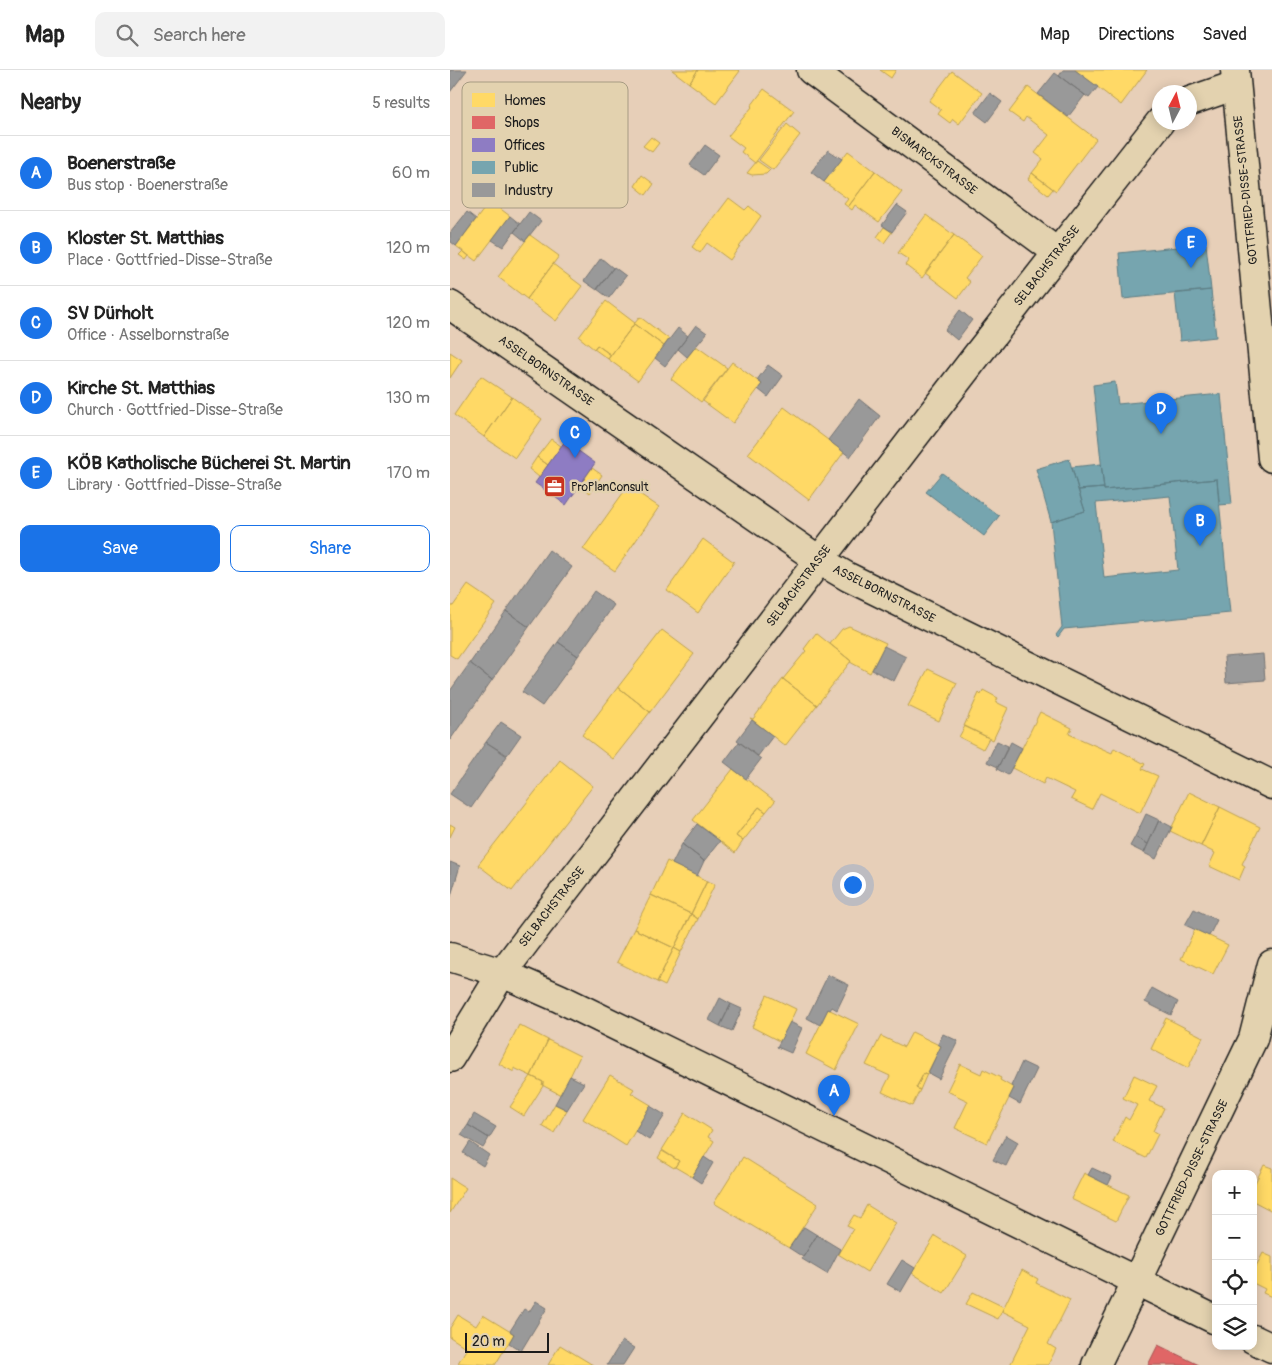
<!DOCTYPE html>
<html lang="en">
<head>
<meta charset="utf-8">
<style>
  :root { --surface:#fff; --page:#f2f2f2; --text:#222; --muted:#767676; --line:#e0e0e0; --accent:#1a73e8 }
  body { margin:0; font-family:Pangolin,sans-serif; background:var(--page); color:var(--text) }
  .controls { position:absolute; right:15px; bottom:15px; display:grid; overflow:hidden; border-radius:10px; box-shadow:0 2px 12px #0003 }
  .controls button { width:45px; height:45px; display:grid; place-items:center; padding:0; border:0; border-bottom:1px solid var(--line); background:var(--surface); color:var(--text); font:25px sans-serif }
  .compass { position:absolute; left:702px; top:15px; width:45px; height:45px; border-radius:50%; background:var(--surface); box-shadow:0 2px 12px #0003; rotate:7deg }
  .scale { position:absolute; left:15px; bottom:12px; width:84px; box-sizing:border-box; padding-left:5px; border:2px solid #1c1c1c; border-top:0; font-size:14px; line-height:18px; white-space:nowrap; color:#1c1c1c; -webkit-text-stroke:4px #e3d2af; paint-order:stroke }
  .you { position:absolute; left:402px; top:814px; width:18px; height:18px; margin:-12px; border:4px solid #fff; border-radius:50%; background:#1a73e8; box-shadow:0 0 0 8px #1a73e833 }
  .badge { display:grid; place-items:center; width:32px; height:32px; border-radius:50%; background:var(--accent); color:#fff; font-size:16px; font-weight:700 }
  .pin { position:absolute; translate:-50% -41px; filter:drop-shadow(0 1px 2px #0008) }
  .pin::after { content:''; position:absolute; top:26px; width:18px; height:15px; background:inherit; clip-path:polygon(0 0,100% 0,50% 100%) }
  .list { margin:0; padding:0; list-style:none }
  h2 { display:flex; justify-content:space-between; align-items:center; height:65px; margin:0; padding:0 20px; font-size:21px }
  h2 small { font-size:16px; font-weight:400; color:var(--muted) }
  .list li { display:grid; grid-template-columns:32px 1fr auto; gap:15px; align-items:center; box-sizing:border-box; height:75px; padding:0 20px; border-top:1px solid var(--line) }
  .list b { display:block; font-size:19px; white-space:nowrap }
  .list p { margin:0; font-size:16px; white-space:nowrap; color:var(--muted) }
  .list em { font-size:16px; font-style:normal; color:var(--muted) }
  .actions { display:flex; gap:10px; padding:15px 20px }
  .actions a { flex:1; padding:11px 0; border:1px solid var(--accent); border-radius:10px; text-align:center; font-size:18px; color:var(--accent) }
  .actions .main { background:var(--accent); color:#fff }
  .icon { flex:none; width:28px; height:28px; fill:none; stroke:currentColor; stroke-width:2; stroke-linecap:round; stroke-linejoin:round }
  .map { position:relative; flex:none; width:822px; height:1295px; overflow:hidden }
  header { display:flex; align-items:center; gap:30px; box-sizing:border-box; height:70px; padding:0 25px; background:var(--surface); border-bottom:1px solid var(--line) }
  header strong { font-size:24px }
  nav { display:flex; gap:28px; margin-inline-start:auto; font-size:18px }
  .search { width:350px; height:45px; background:var(--page); display:flex; align-items:center; gap:12px; box-sizing:border-box; padding:0 18px; border-radius:10px; color:var(--muted); font-size:19px }
  main { display:flex }
  aside { flex:1; background:var(--surface) }
  .map>svg:first-child { display:block }
  .homes { fill:#ffd966; stroke:#bba050 }
  .shops { fill:#e06666; stroke:#a55050 }
  .offices { fill:#8e7cc3; stroke:#6c5f91 }
  .public { fill:#76a5af; stroke:#5b7c83; fill-rule:evenodd }
  .industry { fill:#999; stroke:#747474 }
  .lines { fill:none; stroke-linecap:round; stroke-linejoin:round }
  .minor-casing { stroke:#1c1c1c; stroke-width:31 }
  .minor { stroke:#e3d2af; stroke-width:28 }
  .labels { text-anchor:middle; dominant-baseline:central; stroke-width:5; stroke-linejoin:round; paint-order:stroke }
  .street-label { font-size:12px; fill:#1c1c1c; stroke:#e3d2af }
  .poi-label { font-size:12px; fill:#1c1c1c; stroke:#e3d2af; text-anchor:start }
  .key { fill:#e3d2af; stroke:#a79b83; stroke-width:1 }
  .key-label { font-size:14px; fill:#1c1c1c }
</style>
</head>
<body>
<header>
<strong>Map</strong>
<div class="search"><svg class="icon" aria-label="search" viewBox="0 0 24 24"><circle cx="10" cy="10" r="6"/><path d="M15 15l6 6"/></svg>Search here</div>
<nav><a>Map</a><a>Directions</a><a>Saved</a></nav>
</header>
<main>
<aside>
<h2>Nearby<small>5 results</small></h2>
<ul class="list">
<li><span class="badge">A</span><div><b>Boenerstraße</b><p>Bus stop · Boenerstraße</p></div><em>60 m</em></li>
<li><span class="badge">B</span><div><b>Kloster St. Matthias</b><p>Place · Gottfried-Disse-Straße</p></div><em>120 m</em></li>
<li><span class="badge">C</span><div><b>SV Dürholt</b><p>Office · Asselbornstraße</p></div><em>120 m</em></li>
<li><span class="badge">D</span><div><b>Kirche St. Matthias</b><p>Church · Gottfried-Disse-Straße</p></div><em>130 m</em></li>
<li><span class="badge">E</span><div><b>KÖB Katholische Bücherei St. Martin</b><p>Library · Gottfried-Disse-Straße</p></div><em>170 m</em></li>
</ul>
<div class="actions"><a class="main">Save</a><a>Share</a></div>
</aside>
<div class="map">
<svg width="822" height="1295" viewBox="0 0 822 1295">
  <rect width="100%" height="100%" fill="#e7cfb8"/>
  <filter id="ink" filterUnits="userSpaceOnUse"><feTurbulence type="fractalNoise" baseFrequency=".02" numOctaves="2"/><feDisplacementMap in="SourceGraphic" scale="10" xChannelSelector="R" yChannelSelector="G"/><feConvolveMatrix kernelMatrix="1 2 1 2 8 2 1 2 1" color-interpolation-filters="sRGB"/></filter>
  <g filter="url(#ink)">
    <!-- homes -->
    <path class="homes" d="M222 0H248L239 13Z
      M248 0H289L290 1 266 33 239 13Z
      M430 0H446L441 8Z
      M625 0H697L671 35Z
      M502 1 532 23 509 54 503 49 500 53 488 44 491 40 479 31Z
      M578 17 646 69 606 121 582 103 593 89 585 83 599 65 576 47 573 52 559 42Z
      M314 19 344 41 305 93 291 82 294 78 278 66 302 37 301 36Z
      M337 54 350 65 323 100 309 90Z
      M201 67 209 73 202 82 193 76Z
      M398 81 425 101 398 137 394 134 398 129 374 112Z
      M307 91 320 100 316 104 302 105 297 103Z
      M425 101 452 122 429 152 405 135 402 140 398 137Z
      M582 103 603 119 598 125 578 109Z
      M192 105 204 114 196 125 185 116Z
      M279 128 295 140 299 136 311 146 280 190 257 173 250 183 242 177Z
      M40 131 60 146 26 191 6 176Z
      M476 145 504 165 472 208 455 195 459 190 448 183Z
      M434 157 442 162 434 173 427 167Z
      M80 165 109 186 77 229 48 207Z
      M504 165 532 186 515 208 520 212 508 228 475 203Z
      M13 181 19 186 16 190 9 185Z
      M103 194 132 216 106 251 77 229Z
      M156 231 185 253 161 285 147 275 144 279 129 267Z
      M190 247 219 269 214 276 184 254Z
      M184 254 214 276 188 311 158 289Z
      M147 275 161 285 158 289 144 279Z
      M246 276 277 298 251 332 221 309Z
      M0 282 12 290 0 308Z
      M282 292 312 314 283 353 253 331Z
      M31 306 62 327 34 367 4 345Z
      M62 327 92 349 65 388 34 367Z
      M334 337 394 382 359 430 298 384Z
      M101 369 111 376 98 395 87 387Z
      M87 387 98 395 89 407 79 399Z
      M142 398 152 405 140 423 130 415Z
      M178 416 209 437 165 501 133 479Z
      M253 469 284 492 248 543 217 520Z
      M18 515 46 534 7 589 0 585V536H3Z
      M399 556 436 573 420 603 400 592 401 591 380 574 392 559Z
      M212 560 244 584 200 642 168 617Z
      M366 563 401 591 367 635 333 609 356 581 354 579Z
      M478 599 507 613 489 651 458 636Z
      M333 609 367 635 335 676 300 648 303 649Z
      M168 617 200 642 163 689 132 665Z
      M533 620 548 628 546 632 558 638 543 670 514 656 529 623 531 625Z
      M590 642 622 658 619 664 662 683 664 678 695 694 692 699 708 706 690 743 650 723 642 739 621 729 625 722 596 708 593 714 562 698Z
      M515 656 539 668 533 679 509 667Z
      M110 690 143 716 62 821 28 795Z
      M283 699 325 731 316 742 309 737 286 766 293 771 285 783 243 750Z
      M739 722 770 737 751 776 720 761Z
      M309 737 316 742 293 771 286 766Z
      M770 737 810 757 792 794 795 796 789 810 759 796 765 783 751 776Z
      M0 754 5 757 0 767Z
      M217 791 257 811 241 844 201 825Z
      M257 811 265 814 248 849 241 844Z
      M201 825 241 844 224 878 184 859Z
      M241 844 248 849 231 882 224 878Z
      M184 859 224 878 207 912 167 892Z
      M745 859 778 875 763 904 731 889Z
      M224 878 231 882 215 916 207 912Z
      M317 925 346 939 331 972 302 957Z
      M378 939 409 954 386 1000 356 984Z
      M716 948 753 967 738 998 701 979Z
      M69 955 98 970 81 1006 64 998V1002L49 994Z
      M462 962 491 976 477 1004 474 1003 466 1018 470 1020 462 1036 432 1022 440 1006 416 995 431 966 454 977Z
      M98 970 130 986 111 1025 92 1015 93 1012 81 1006Z
      M510 994 531 1004 533 999 551 1008 550 1010 564 1018 537 1073 505 1058 518 1031 497 1021Z
      M474 1003 477 1004 470 1020 466 1018Z
      M160 1005 184 1019 181 1023 201 1035 176 1076 133 1049Z
      M684 1005 707 1016 699 1031 714 1038 703 1061 708 1064 696 1088 663 1072 675 1047 679 1050 687 1035 673 1028Z
      M81 1006 93 1012V1016L74 1046 60 1037Z
      M105 1034 117 1040 104 1063 92 1056Z
      M235 1043 262 1060 258 1067 264 1071 242 1107 225 1097 229 1091 212 1080Z
      M212 1081 229 1091 224 1098 208 1088Z
      M293 1087 368 1134 339 1178 264 1133Z
      M814 1095 822 1098V1141L803 1131V1117Z
      M634 1103 679 1125 666 1151 621 1129Z
      M0 1108 16 1118 0 1143Z
      M417 1135 446 1153 417 1202 388 1184 403 1159 397 1156 404 1145 410 1148Z
      M485 1166 517 1186 494 1223 462 1203Z
      M813 1183 822 1187V1227L813 1223 815 1219 803 1213V1202Z
      M572 1200 588 1209 586 1213 620 1230 598 1274 606 1279 598 1295H560L580 1255 552 1241Z
      M523 1222 554 1237 548 1249 516 1234Z
      M8 1245 26 1256 33 1245 64 1264 45 1295 8 1293 17 1278 0 1267V1258Z
      M110 1275 143 1295H98Z"/>
    <!-- shops -->
    <path class="shops" d="M708 1275 749 1295H698Z"/>
    <!-- offices -->
    <path class="offices" d="M115 371 145 393 116 435 85 413Z"/>
    <!-- public -->
    <path class="public" d="M756 174 761 220 673 229 669 183Z
      M761 220 766 267 730 271 725 223Z
      M665 312 668 334 771 324 782 434 769 435 767 409 654 420 643 315Z
      M619 389 635 441 601 452 586 399Z
      M651 394 654 418 628 420 622 397Z
      M492 403 549 446 534 466 476 422Z
      M767 409 780 543 614 559 608 567 606 565 612 557 601 452 635 441 628 420 654 418V420ZM720 426 728 500 654 508 646 433Z"/>
    <!-- industry -->
    <path class="industry" d="M0 0H17L0 22Z
      M613 0H625L648 17 639 28 609 6Z
      M605 3 635 25 618 47 588 24Z
      M540 23 552 32 537 52 525 43Z
      M255 75 269 85 254 105 240 95Z
      M378 80 392 89 374 112 361 102Z
      M447 135 457 142 442 162 432 155Z
      M17 142 26 149 6 176 0 171V163Z
      M79 142 91 151 75 171 64 162Z
      M60 146 70 154 53 177 42 170Z
      M151 188 163 198 147 220 134 211Z
      M164 197 176 206 159 228 147 219Z
      M510 240 522 250 507 270 495 260Z
      M246 255 257 263 237 287 228 279Z
      M228 258 238 266 215 296 205 288Z
      M318 295 333 306 318 327 308 319 312 314 307 310Z
      M409 329 430 346 400 387 378 370Z
      M99 480 122 497 79 557 56 541Z
      M144 521 164 535 128 586 108 572Z
      M56 541 79 557 42 610 20 593Z
      M108 572 128 586 92 636 72 622Z
      M434 576 456 587 444 611 422 600Z
      M813 584 815 610 776 613 774 587Z
      M20 593 42 610 0 670V621Z
      M302 650 323 666 308 686 287 670Z
      M51 652 71 665 57 685 36 672Z
      M547 671 558 676 548 697 537 692Z
      M36 672 57 686 21 738 0 724Z
      M289 672 311 689 296 709 274 692Z
      M561 672 572 678 558 705 547 699Z
      M696 744 709 750 698 774 685 767Z
      M709 750 722 757 706 789 694 783Z
      M247 754 270 771 254 791 232 774Z
      M685 767 698 774 694 783 680 776Z
      M232 774 254 791 247 806 222 794Z
      M0 792 10 796 0 829Z
      M744 839 767 850 759 866 735 855Z
      M378 905 399 915 387 940 382 937 380 940 378 939 370 955 357 948Z
      M702 918 728 932 721 945 695 932Z
      M270 928 281 934 270 956 259 950Z
      M281 934 292 939 282 961 270 956Z
      M340 952 352 958 341 983 327 977Z
      M493 964 508 971 489 1009 478 1003 491 976 488 974Z
      M572 992 587 999 570 1034 559 1028 564 1018 561 1016Z
      M120 1006 134 1013 117 1040 105 1034Z
      M200 1036 215 1045 199 1070 185 1061Z
      M24 1044 46 1057 39 1068 18 1055Z
      M18 1055 39 1068 33 1078 11 1065Z
      M556 1065 568 1072 556 1096 543 1090Z
      M20 1072 39 1085 33 1096 13 1083Z
      M254 1087 263 1093 251 1113 242 1107Z
      M642 1098 662 1107 658 1115 638 1105Z
      M354 1157 367 1165 353 1187 339 1178Z
      M367 1165 390 1179 377 1204 352 1189Z
      M452 1190 465 1198 451 1222 437 1214Z
      M86 1231 97 1238 71 1281 59 1273 64 1264 60 1261 74 1239 79 1242Z
      M172 1271 184 1278 173 1295H157Z"/>
    <g class="lines">
      <defs>
        <path id="minor" d="M361 0 607 182
          M785 0 822 388
          M740 31 786 15
          M0 235 369 490 398 507 822 715
          M0 887 52 903 109 928 766 1250
          M0 988 52 903 83 862 531 280 710 52
          M803 1269 822 1278
          M646 1295 803 969 822 894"/>
      </defs>
      <!-- minor casing -->
      <use href="#minor" class="minor-casing"/>
      <!-- minor -->
      <use href="#minor" class="minor"/>
    </g>
  </g>
  <!-- icons -->
  <defs>
    <symbol id="office-square" viewBox="-11 -11 22 22"><rect x="-9" y="-9" width="18" height="18" rx="4" fill="#c8321e" stroke="#e3d2af"/><path d="M-6-3h4V-5.5h4V-3h4V5H-6ZM-1-4.5V-3h2v-1.5ZM-6 0V1H6V0Z" fill="#fff"/></symbol>
  </defs>
  <g fill-rule="evenodd">
    <use href="#office-square" x="92" y="404" width="25" height="25"/>
  </g>
  <g class="labels">
    <!-- street labels -->
    <g class="street-label">
      <text transform="translate(484 91) rotate(37)">BISMARCKSTRASSE</text>
      <text transform="translate(796 120) rotate(-96)">GOTTFRIED-DISSE-STRASSE</text>
      <text transform="translate(597 196) rotate(-52)">SELBACHSTRASSE</text>
      <text transform="translate(96 301) rotate(35)">ASSELBORNSTRASSE</text>
      <text transform="translate(349 516) rotate(-53)">SELBACHSTRASSE</text>
      <text transform="translate(434 524) rotate(27)">ASSELBORNSTRASSE</text>
      <text transform="translate(102 837) rotate(-52)">SELBACHSTRASSE</text>
      <text transform="translate(742 1098) rotate(-64)">GOTTFRIED-DISSE-STRASSE</text>
    </g>
    <!-- poi labels -->
    <g class="poi-label">
      <text x="121" y="417">ProPlanConsult</text>
    </g>
  </g>
  <!-- legend -->
  <rect x="12" y="12" width="166" height="126" rx="8" class="key"/>
  <rect x="22" y="23" width="23" height="14" fill="#ffd966"/>
  <rect x="22" y="46" width="23" height="13" fill="#e06666"/>
  <rect x="22" y="68" width="23" height="14" fill="#8e7cc3"/>
  <rect x="22" y="91" width="23" height="13" fill="#76a5af"/>
  <rect x="22" y="113" width="23" height="14" fill="#999"/>
  <g class="key-label">
    <text x="54" y="35">Homes</text>
    <text x="54" y="57">Shops</text>
    <text x="54" y="80">Offices</text>
    <text x="54" y="102">Public</text>
    <text x="54" y="125">Industry</text>
  </g>
</svg>
<div class="controls">
<button>+</button>
<button>−</button>
<button><svg class="icon" aria-label="locate" viewBox="0 0 24 24"><circle cx="12" cy="12" r="6"/><path d="M12 2v4M12 18v4M2 12h4M18 12h4"/></svg></button>
<button><svg class="icon" aria-label="layers" viewBox="0 0 24 24"><path d="M12 4l9 5-9 5-9-5zM3 14l9 5 9-5"/></svg></button>
</div>
<svg class="compass" viewBox="-18 -18 36 36"><path d="M0-13l5 13h-10z" fill="#e53935"/><path d="M0 13l5-13h-10z" fill="#767676"/></svg>
<div class="scale">20 m</div>
<div class="you"></div>
<div class="pin badge" style="left:384px;top:1046px">A</div>
<div class="pin badge" style="left:750px;top:476px">B</div>
<div class="pin badge" style="left:125px;top:388px">C</div>
<div class="pin badge" style="left:711px;top:364px">D</div>
<div class="pin badge" style="left:741px;top:198px">E</div>
</div>
</main>
</body>
</html>
